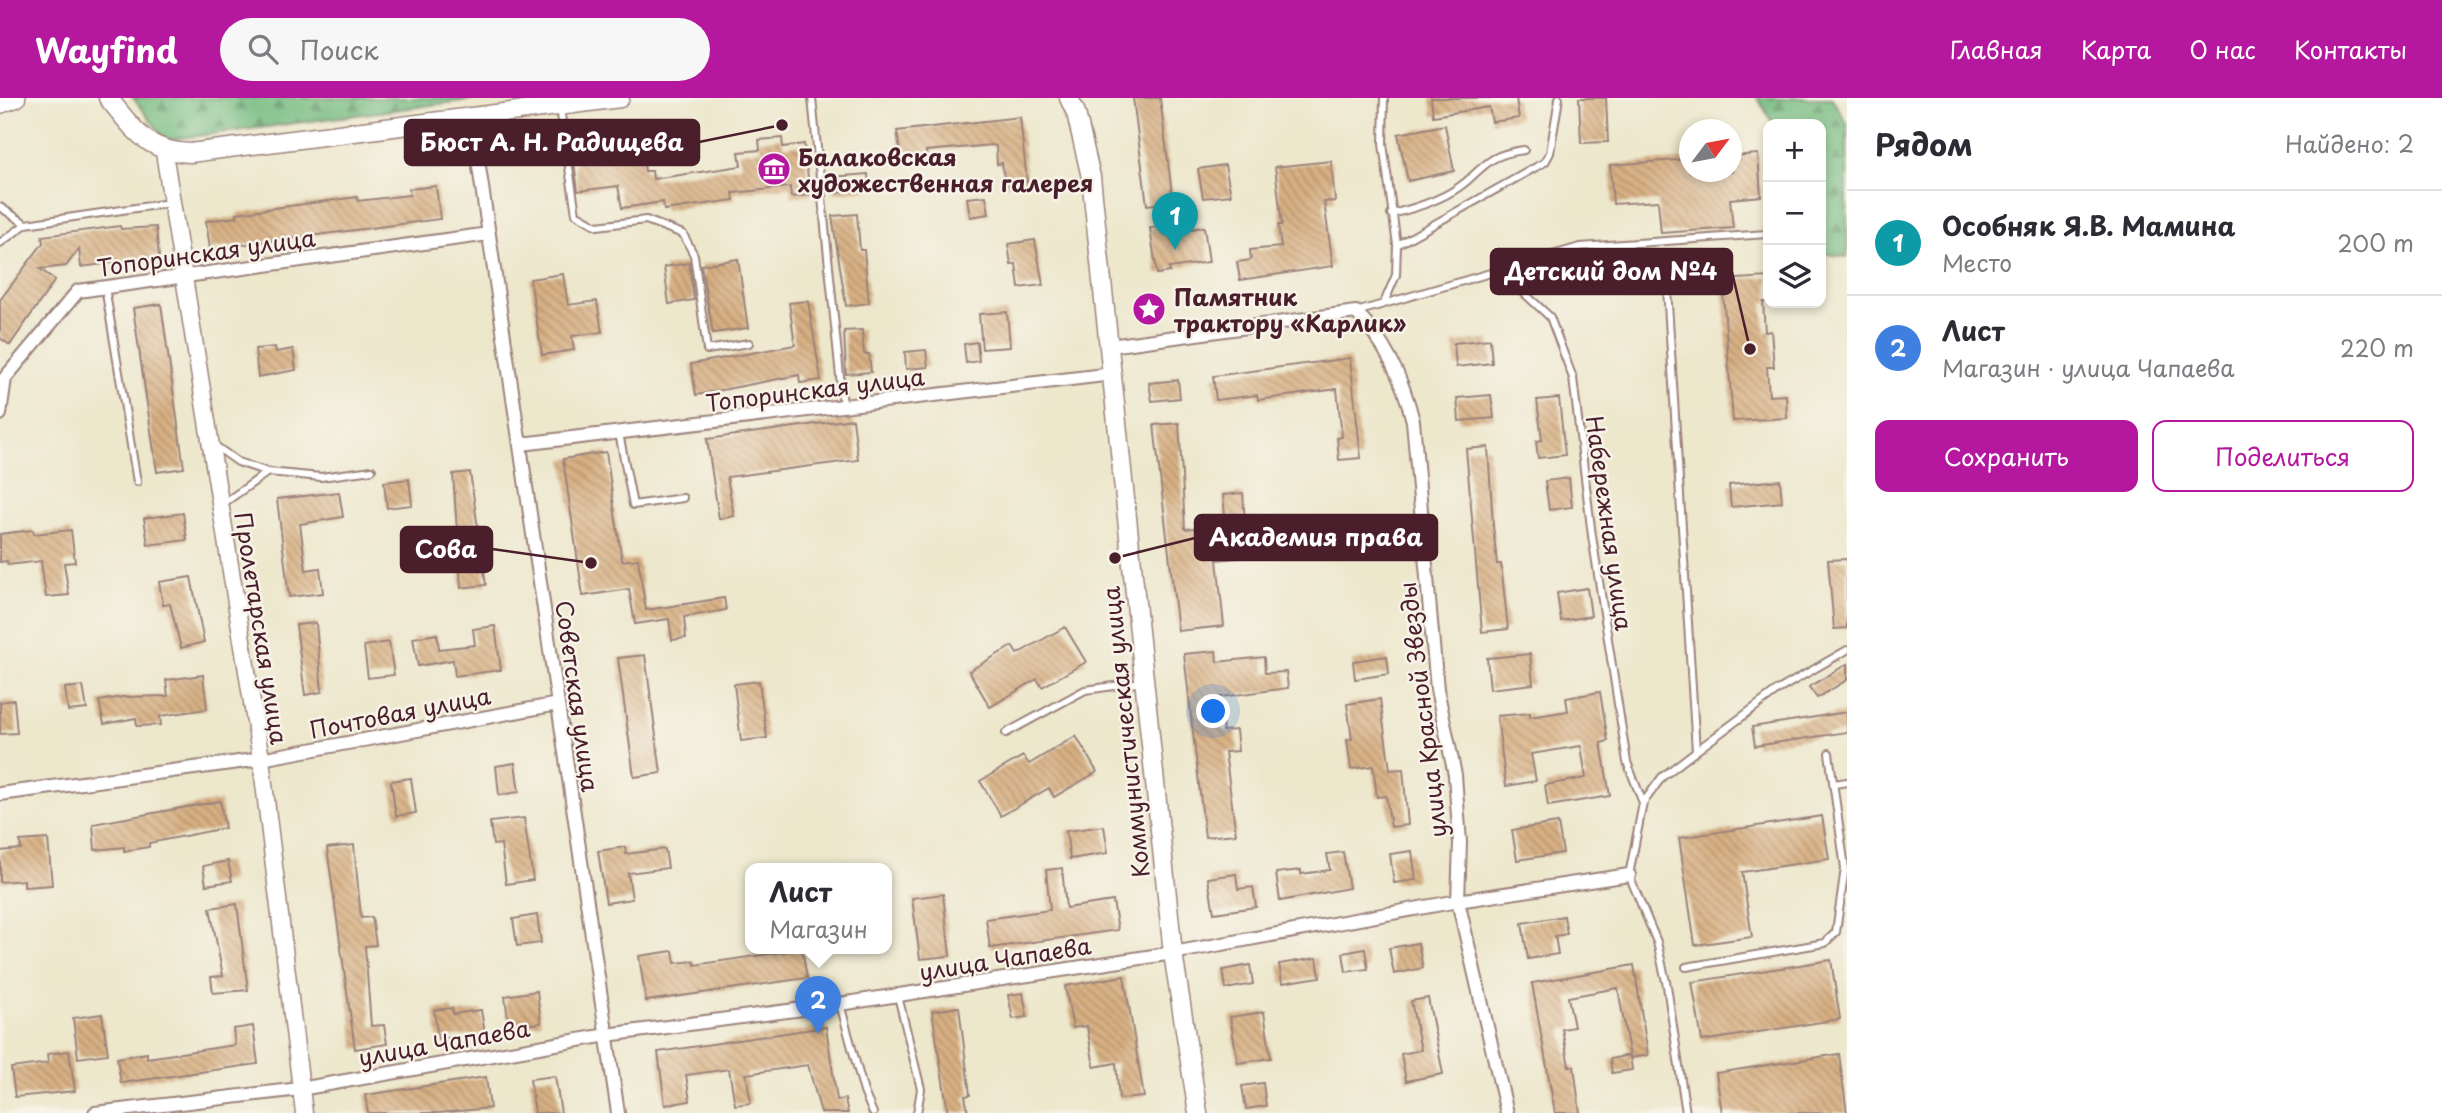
<!DOCTYPE html>
<html lang="ru">
<head>
<meta charset="utf-8">
<style>
  :root { --surface:#fff; --page:#f7f7f7; --text:#2b2b33; --muted:#7c7c81; --line:#e1e1e2; --accent:#b5179e }
  body { margin:0; font-family:"Playpen Sans",sans-serif; background:var(--page); color:var(--text) }
  .controls { position:absolute; right:21px; top:21px; display:grid; overflow:hidden; border-radius:14px; box-shadow:0 4px 10px #0003 }
  .controls button { width:63px; height:63px; display:grid; place-items:center; padding:0; border:0; border-bottom:2px solid var(--line); background:var(--surface); color:var(--text); font:35px sans-serif }
  .compass { position:absolute; left:1679px; top:21px; width:63px; height:63px; border-radius:50%; background:var(--surface); box-shadow:0 4px 10px #0003; rotate:58deg }
  .you { position:absolute; left:1214px; top:614px; width:24px; height:24px; margin:-18px; border:5px solid #fff; border-radius:50%; background:#1a73e8; box-shadow:0 0 0 10px #1a73e833 }
  .badge { display:grid; place-items:center; width:46px; height:46px; border-radius:50%; background:var(--accent); color:#fff; font-size:23px; font-weight:700 }
  .pin { position:absolute; translate:-50% -58px; filter:drop-shadow(0 2px 4px #0008) }
  .pin::after { content:''; position:absolute; top:37px; width:24px; height:21px; background:inherit; clip-path:polygon(0 0,100% 0,50% 100%) }
  .popup { position:absolute; left:745px; top:765px; width:147px; height:91px; box-sizing:border-box; display:grid; place-content:center; border-radius:14px; background:var(--surface); filter:drop-shadow(0 2px 5px #0005); font-size:23px; white-space:nowrap; color:var(--muted) }
  .popup b { font-size:26px; color:var(--text) }
  .popup::after { content:''; position:absolute; left:50%; top:100%; margin-left:-14px; border:14px solid transparent; border-top-color:var(--surface) }
  .list { margin:0; padding:0; list-style:none }
  h2 { display:flex; justify-content:space-between; align-items:center; height:91px; margin:0; padding:0 28px; font-size:30px }
  h2 small { font-size:23px; font-weight:400; color:var(--muted) }
  .list li { display:grid; grid-template-columns:46px 1fr auto; gap:21px; align-items:center; box-sizing:border-box; height:105px; padding:0 28px; border-top:2px solid var(--line) }
  .list b { display:block; font-size:26px; white-space:nowrap }
  .list p { margin:0; font-size:23px; white-space:nowrap; color:var(--muted) }
  .list em { font-size:23px; font-style:normal; color:var(--muted) }
  .actions { display:flex; gap:14px; padding:21px 28px }
  .actions a { flex:1; padding:16px 0; border:2px solid var(--accent); border-radius:14px; text-align:center; font-size:24px; color:var(--accent) }
  .actions .main { background:var(--accent); color:#fff }
  .icon { flex:none; width:38px; height:38px; fill:none; stroke:currentColor; stroke-width:2; stroke-linecap:round; stroke-linejoin:round }
  .map { position:relative; flex:none; width:1847px; height:1015px; overflow:hidden }
  header { display:flex; align-items:center; gap:42px; box-sizing:border-box; height:98px; padding:0 35px; background:var(--accent); color:#fff }
  header strong { font-size:33px }
  nav { display:flex; gap:38px; margin-inline-start:auto; font-size:24px }
  .search { width:490px; height:63px; background:var(--page); display:flex; align-items:center; gap:18px; box-sizing:border-box; padding:0 24px; border-radius:38px; color:var(--muted); font-size:26px }
  main { display:flex }
  aside { flex:1; background:var(--surface) }
  .map>svg:first-child { display:block }
  .forest { fill:url(#forest-firs); stroke:#5f6d56; stroke-width:2 }
  .building { fill:url(#building-back-hatch) }
  .lines { fill:none; stroke-linecap:round; stroke-linejoin:round }
  .service-casing { stroke:#9c837c; stroke-width:10 }
  .minor-casing { stroke:#9c837c; stroke-width:16 }
  .tertiary-casing { stroke:#9c837c; stroke-width:19 }
  .secondary-casing { stroke:#9c837c; stroke-width:21 }
  .service { stroke:#fff; stroke-width:6 }
  .minor { stroke:#fff; stroke-width:12 }
  .tertiary { stroke:#fff; stroke-width:16 }
  .secondary { stroke:#fff; stroke-width:18 }
  .labels { text-anchor:middle; dominant-baseline:central; stroke-width:5; stroke-linejoin:round; paint-order:stroke }
  .poi-label { font-size:23px; font-weight:bold; fill:#4a1f2b; stroke:#f7f3e8; text-anchor:start }
  .street-label { font-size:23px; fill:#4a1f2b; stroke:#f7f3e8 }
  .leader { fill:none; stroke:#4a1f2b; stroke-width:2.5 }
  .callout-dot { fill:#4a1f2b; stroke:#f7f3e8; stroke-width:2.5 }
  .callout { fill:#4a1f2b; stroke:#4a1f2b; stroke-width:2.5 }
  .callout-label { font-size:24px; text-anchor:middle; font-weight:bold; fill:#fff }
</style>
</head>
<body>
<header>
<strong>Wayfind</strong>
<div class="search"><svg class="icon" aria-label="search" viewBox="0 0 24 24"><circle cx="10" cy="10" r="6"/><path d="M15 15l6 6"/></svg>Поиск</div>
<nav><a>Главная</a><a>Карта</a><a>О нас</a><a>Контакты</a></nav>
</header>
<main>
<div class="map">
<svg width="1847" height="1015" viewBox="0 0 1847 1015">
  <defs>
    <pattern id="forest-firs" width="22" height="20" patternUnits="userSpaceOnUse" patternTransform="scale(1.75)"><rect width="22" height="20" fill="#74bb80"/><path d="M5 1l3.5 6h-7zM16 11l3.5 6h-7z" fill="#619769"/></pattern>
    <pattern id="building-back-hatch" width="6" height="6" patternUnits="userSpaceOnUse" patternTransform="scale(1.75)"><rect width="6" height="6" fill="#d8b083"/><path d="M-1 5l2 2M0 0l6 6M5-1l2 2" fill="none" stroke="#b18f6b"/></pattern>
  </defs>
  <rect width="100%" height="100%" fill="#f7f3e8"/>
  <filter id="ink" filterUnits="userSpaceOnUse"><feTurbulence type="fractalNoise" baseFrequency=".0143" numOctaves="2"/><feDisplacementMap in="SourceGraphic" scale="14" xChannelSelector="R" yChannelSelector="G"/><feConvolveMatrix kernelMatrix="1 2 1 2 8 2 1 2 1" color-interpolation-filters="sRGB"/></filter>
  <filter id="wash" filterUnits="userSpaceOnUse"><feTurbulence type="fractalNoise" baseFrequency=".00686" numOctaves="4" result="noise"/><feDisplacementMap in="SourceGraphic" scale="28" xChannelSelector="R" yChannelSelector="G"/><feGaussianBlur stdDeviation="1.57" result="paint"/><feColorMatrix in="noise" values="0 0 0 0 0 0 0 0 0 0 0 0 0 0 0 0 0 1.4 0 .05"/><feComposite in="paint" operator="in"/></filter>
  <g filter="url(#wash)">
    <rect width="100%" height="100%" fill="#ede7cc"/>
    <!-- forest -->
    <path class="forest" d="M133 0H485L166 42Z
      M1757 0H1832L1847 25V159L1821 155V26H1774Z"/>
    <g id="blocks">
      <!-- building -->
      <path class="building" d="M1133 0H1160L1173 104 1147 107Z
        M1431 0H1516L1519 20 1492 24 1489 9 1433 18Z
        M1579 0H1606L1608 44 1581 45Z
        M1020 19 1027 84 1005 87 1002 65 997 66 996 48 992 47 926 53 927 65 902 67 897 33Z
        M1445 27 1454 73 1408 83 1398 36Z
        M782 40 783 49 804 46 810 97 791 99 790 89 733 95 734 102 664 112 663 104 622 110 618 88 578 93 574 64 642 54 645 73H652L653 81 741 68 739 54 760 52 759 42Z
        M1758 56 1761 98 1730 101 1733 130 1661 135 1658 103 1613 106 1610 67 1690 61V74H1732V58Z
        M1331 63 1335 103 1324 104 1333 168 1240 182 1237 164 1251 162 1250 152 1281 149 1278 127H1282L1275 69Z
        M1225 67 1231 97 1203 100 1198 71Z
        M868 76 869 92 833 95 832 79Z
        M436 88 440 121 210 151 206 123 237 119V115L357 99 358 103 410 97 409 91Z
        M986 98 989 116 970 119 967 100Z
        M857 116 860 152H864L869 205 846 208 832 118Z
        M120 128 121 131 156 129 159 159 81 169 79 151 66 168 40 171 55 182 10 247 0 240V202L43 145 42 138Z
        M1163 128 1164 135 1204 129 1209 164 1169 170 1170 174 1157 176 1150 130Z
        M1035 142 1043 187 1019 190 1016 166 1011 167 1008 146Z
        M738 161 748 230 713 235 701 167Z
        M689 165 694 202 669 206 664 169Z
        M563 176 568 207 597 203 602 234 572 238 574 252 542 257 530 181Z
        M1768 179V204H1763L1765 234 1771 233 1774 269H1767L1769 298 1786 297 1787 320 1733 323 1722 182Z
        M808 203 821 282 800 285 799 277 696 297 691 266 795 247 789 205Z
        M161 206 184 370 157 374 133 210Z
        M1007 214 1010 249 982 251 979 216Z
        M862 232 864 256H869L871 274 846 276 844 233Z
        M1490 241 1492 265 1456 269 1454 245Z
        M977 244 979 263 966 265 964 246Z
        M275 249 276 254 293 251 296 272 258 279 255 251Z
        M926 252 928 269 906 271 905 254Z
        M1350 260 1361 360 1339 362 1337 340 1342 339 1337 291 1258 302 1257 297 1216 302 1213 278Z
        M1178 282 1180 300 1152 303 1149 285Z
        M1491 297 1494 320 1459 323 1457 300Z
        M1559 300 1565 357 1538 360 1536 343 1542 342 1537 302Z
        M853 321 858 362 727 379 734 418 719 421 707 341Z
        M1179 325 1185 431 1226 427 1223 397 1243 395 1245 425 1261 424 1264 457 1217 462 1224 528 1178 533 1154 327Z
        M1488 349 1493 428 1497 466H1501L1508 531 1482 534 1466 351Z
        M606 354 622 463 638 461 646 512 724 500 726 512 684 519 686 540 672 542 669 521 635 526 629 491 583 498 563 361Z
        M470 374 486 487 461 490 453 376Z
        M1569 380 1572 409 1549 412 1545 383Z
        M409 381 412 407 387 410 384 384Z
        M1780 382 1782 404 1731 409 1729 387Z
        M339 394 343 419 300 426 306 472 320 470 323 495 289 499 277 401Z
        M183 415 187 442 148 447 144 420Z
        M33 432 34 436 71 432 75 464 64 465 69 497 46 499 41 463 8 467 7 463 0 464V436Z
        M1847 461V530L1834 531 1828 462Z
        M191 479 204 544 181 550 170 506 163 507 159 484Z
        M1587 490 1591 518 1561 523 1557 495Z
        M316 525 322 594 305 597 296 527Z
        M495 528 501 572 455 578 453 562 418 568 413 540 437 536 439 551 475 547 473 531Z
        M1065 529 1086 564 1042 589 1037 581 990 609 969 573 1012 548 1017 556Z
        M389 544 394 577 368 580 364 548Z
        M1216 553 1217 564 1264 559 1265 575 1286 574 1288 590 1220 599 1223 633 1236 632 1238 653 1225 654 1236 736 1205 739 1184 556Z
        M1530 556 1533 586 1490 591 1487 560Z
        M645 557 661 675 634 679 618 560Z
        M1387 558 1389 576 1355 581 1353 563Z
        M1847 566V582L1817 600 1809 589Z
        M203 577 207 611 160 618 161 627 137 628 136 620 104 626 99 603 122 599 168 598 166 582Z
        M759 583 767 640 741 643 734 586Z
        M83 588 87 611 68 613 65 590Z
        M1600 594 1608 643 1601 645 1610 698 1548 708 1545 687 1586 680 1581 648 1531 656 1536 683 1506 688 1497 618 1530 615V619L1568 613 1566 600Z
        M1380 601 1390 672 1403 671 1408 727 1391 729 1386 698 1377 699 1373 668 1351 671 1347 642 1352 641 1347 606Z
        M14 602 17 635 0 636V604Z
        M1847 614V634L1755 648 1752 629Z
        M1076 638 1097 674 1054 699 1049 690 1001 718 980 683 1023 658 1029 666Z
        M515 665 519 694 499 697 496 668Z
        M411 680 416 715 396 718 391 683Z
        M220 703 225 730 149 745V749L124 753V749L95 752 93 726Z
        M1822 718 1829 761 1742 774 1752 839 1695 847 1679 740Z
        M524 720 533 782 506 786 501 746 493 747 490 724Z
        M1558 725 1563 755 1517 762 1512 732Z
        M1104 728 1108 755 1070 761 1066 733Z
        M48 741 52 787 24 789V782L0 784V753L21 751 20 743Z
        M354 747 361 820 372 819 376 847 365 848 371 928 384 927 387 946 355 951 327 750Z
        M625 749 626 756 665 751 668 770 628 775 632 801 606 805 598 753Z
        M1412 753 1416 782 1394 785 1390 756Z
        M1343 754 1349 790 1280 803 1276 775 1301 772V776L1330 772 1327 756Z
        M228 763 232 783 206 787 203 768Z
        M1062 770 1066 810 1113 803 1118 832 990 850 986 821 1050 812 1046 772Z
        M1236 776 1238 791 1253 789 1256 809 1214 815 1208 780Z
        M943 796 950 858 920 861 912 800Z
        M237 806 248 892 213 895 211 879 223 878 210 810Z
        M537 817 541 845 517 848 513 821Z
        M1564 818 1567 836 1555 838 1558 856 1528 861 1522 825Z
        M1418 845 1423 870 1394 876 1389 850Z
        M802 851 807 880 646 903 639 858 673 853 675 865 694 863 695 867Z
        M1365 851 1368 871 1346 874 1343 855Z
        M1317 860 1320 879 1282 885 1279 866Z
        M1831 862 1840 921 1702 943 1692 884Z
        M1250 867 1253 886 1226 891 1223 872Z
        M1634 867 1648 957 1630 960 1618 890 1568 899 1574 929 1562 931 1569 968H1574L1580 1015H1555L1532 885Z
        M1124 878 1144 999 1119 1001 1116 965 1094 969 1087 928 1073 930 1065 888Z
        M537 893 541 925 509 929 505 898Z
        M1023 895 1027 919 1013 921 1008 897Z
        M1428 900 1443 976 1406 983 1401 956 1421 952 1411 903Z
        M959 909 970 997 965 998 968 1015H948L932 913Z
        M452 910 453 916 481 912 485 936 438 941 434 912Z
        M1264 914 1271 960 1238 965 1230 919Z
        M102 916 108 956 78 960 73 920Z
        M253 928 258 966 121 985 117 960 147 955V960L235 947 233 931Z
        M826 929 837 1002 845 1001 848 1015H821L808 967 746 976 751 1005 735 1007 729 971 686 977 690 1003 665 1007 658 954Z
        M69 953 75 993 15 999 11 970 48 965 47 956Z
        M1839 956 1847 1015H1722L1716 975Z
        M1630 957 1632 972 1612 975 1610 961Z
        M555 978 561 1015H535L530 981Z
        M486 979 490 1010 438 1015H368L365 997Z
        M1263 985 1266 1008 1246 1011 1242 988Z"/>
    </g>
  </g>
  <g filter="url(#ink)">
    <use href="#blocks" fill-opacity="0" stroke="#9c837c" stroke-width="2"/>
    <g class="lines">
      <defs>
        <path id="service" d="M812 0 843 308
          M1384 0 1383 46 1397 147 1396 177 1384 205
          M560 10 576 116 597 128 646 122 683 136 694 157 707 252 749 245
          M0 109 26 126
          M1391 116C1417 110 1446 101 1467 83 1488 64 1493 56 1524 52
          M0 145 26 126 170 105
          M1397 147 1545 64 1550 55 1559 0
          M1499 172 1550 219 1573 280 1592 438 1627 664 1643 705
          M1666 174 1696 653
          M105 189 137 384
          M1356 214 1580 149 1767 136
          M619 335 633 407 683 400
          M214 347 238 364 268 374 221 407
          M268 374 321 379 372 372
          M1297 454C1344 459 1380 447 1423 430
          M1006 635 1085 592 1143 584
          M1834 686 1847 684
          M1686 869 1825 845 1836 834 1845 770 1829 655
          M898 898 921 991 917 1015
          M840 906 864 994 873 1015
          M1686 1015 1667 888 1657 844 1629 777 1643 705 1662 679 1696 653 1778 592 1847 552"/>
        <path id="minor" d="M472 21 618 1015
          M1110 248 1356 214C1386 245 1403 282 1413 323L1437 591 1455 677 1460 745 1458 803 1507 1015
          M0 316 5 280 78 193 489 136
          M521 346 1113 276
          M0 696 261 661 558 606
          M95 1015 300 991 607 937 840 906 1173 855 1458 803 1629 777"/>
        <path id="tertiary" d="M164 54 261 661 304 1015"/>
        <path id="secondary" d="M108 0C136 33 145 53 190 55L620 0
          M1069 0 1076 15 1091 79 1173 855 1198 1015
          M0 6 16 0"/>
      </defs>
      <!-- service casing -->
      <use href="#service" class="service-casing"/>
      <!-- minor casing -->
      <use href="#minor" class="minor-casing"/>
      <!-- tertiary casing -->
      <use href="#tertiary" class="tertiary-casing"/>
      <!-- secondary casing -->
      <use href="#secondary" class="secondary-casing"/>
      <!-- service -->
      <use href="#service" class="service"/>
      <!-- minor -->
      <use href="#minor" class="minor"/>
      <!-- tertiary -->
      <use href="#tertiary" class="tertiary"/>
      <!-- secondary -->
      <use href="#secondary" class="secondary"/>
    </g>
  </g>
  <!-- icons -->
  <defs>
    <symbol id="museum-disc" viewBox="-11 -11 22 22"><circle r="9.5" fill="#b5179e" stroke="#f7f3e8"/><path d="M0-6L6-3V-2H-6V-3ZM-5-1h2V3h-2ZM-1-1h2V3h-2ZM3-1h2V3H3ZM-6 4H6V6H-6Z" fill="#fff"/></symbol>
    <symbol id="sight-disc" viewBox="-11 -11 22 22"><circle r="9.5" fill="#b5179e" stroke="#f7f3e8"/><path d="M0-6L1.8-2.2L6-1.7L2.9 1.2L3.7 5.4L0 3.3L-3.7 5.4L-2.9 1.2L-6-1.7L-1.8-2.2Z" fill="#fff"/></symbol>
  </defs>
  <g fill-rule="evenodd">
    <use href="#museum-disc" x="755" y="52" width="38" height="38"/>
    <use href="#sight-disc" x="1130" y="192" width="38" height="38"/>
  </g>
  <g class="labels">
    <!-- poi labels -->
    <g class="poi-label">
      <text x="798" y="58">Балаковская<tspan x="798" dy="26">художественная галерея</tspan></text>
      <text x="1174" y="198">Памятник<tspan x="1174" dy="26">трактору «Карлик»</tspan></text>
    </g>
    <!-- street labels -->
    <g class="street-label">
      <text transform="translate(206 154) rotate(-8)">Топоринская улица</text>
      <text transform="translate(815 291) rotate(-7)">Топоринская улица</text>
      <text transform="translate(1610 425) rotate(82)">Набережная улица</text>
      <text transform="translate(262 530) rotate(81)">Пролетарская улица</text>
      <text transform="translate(578 598) rotate(82)">Советская улица</text>
      <text transform="translate(1422 612) rotate(-97)">улица Красной Звезды</text>
      <text transform="translate(400 614) rotate(-11)">Почтовая улица</text>
      <text transform="translate(1125 634) rotate(-96)">Коммунистическая улица</text>
      <text transform="translate(1005 860) rotate(-9)">улица Чапаева</text>
      <text transform="translate(444 944) rotate(-10)">улица Чапаева</text>
    </g>
  </g>
  <!-- callouts -->
  <path class="leader" d="M782 27L699 44M1750 251L1732 174M1115 460L1195 440M591 465L492 451"/>
  <g class="callout-dot">
    <circle cx="782" cy="27" r="7"/>
    <circle cx="1750" cy="251" r="7"/>
    <circle cx="1115" cy="460" r="7"/>
    <circle cx="591" cy="465" r="7"/>
  </g>
  <g class="callout">
    <rect x="405" y="22" width="294" height="45" rx="7"/>
    <rect x="1491" y="151" width="241" height="45" rx="7"/>
    <rect x="1195" y="417" width="242" height="45" rx="7"/>
    <rect x="401" y="429" width="91" height="45" rx="7"/>
  </g>
  <g class="callout-label">
    <text x="552" y="53">Бюст А. Н. Радищева</text>
    <text x="1611" y="182">Детский дом №4</text>
    <text x="1316" y="448">Академия права</text>
    <text x="446" y="460">Сова</text>
  </g>
</svg>
<div class="controls">
<button>+</button>
<button>−</button>
<button><svg class="icon" aria-label="layers" viewBox="0 0 24 24"><path d="M12 4l9 5-9 5-9-5zM3 14l9 5 9-5"/></svg></button>
</div>
<svg class="compass" viewBox="-18 -18 36 36"><path d="M0-13l5 13h-10z" fill="#e53935"/><path d="M0 13l5-13h-10z" fill="#7c7c81"/></svg>
<div class="you"></div>
<div class="pin badge" style="left:1175px;top:152px;background:#0f9aa8">1</div>
<div class="pin badge" style="left:818px;top:936px;background:#3f7fe0">2</div>
<div class="popup"><b>Лист</b>Магазин</div>
</div>
<aside>
<h2>Рядом<small>Найдено: 2</small></h2>
<ul class="list">
<li><span class="badge" style="background:#0f9aa8">1</span><div><b>Особняк Я.В. Мамина</b><p>Место</p></div><em>200 m</em></li>
<li><span class="badge" style="background:#3f7fe0">2</span><div><b>Лист</b><p>Магазин · улица Чапаева</p></div><em>220 m</em></li>
</ul>
<div class="actions"><a class="main">Сохранить</a><a>Поделиться</a></div>
</aside>
</main>
</body>
</html>
